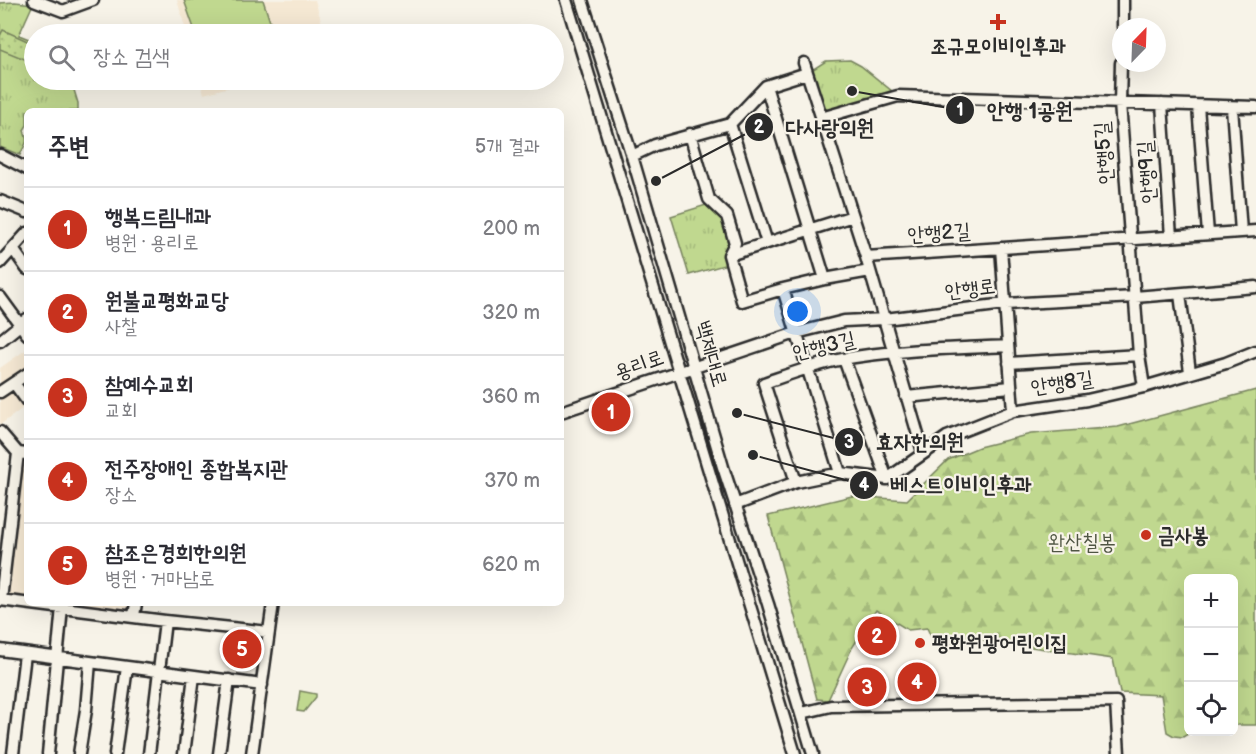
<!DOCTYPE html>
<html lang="ko">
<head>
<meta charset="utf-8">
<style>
  :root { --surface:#fff; --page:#f7f7f7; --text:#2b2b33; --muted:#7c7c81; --line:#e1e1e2; --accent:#c8321e }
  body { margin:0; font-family:"Balsamiq Sans","Poor Story",sans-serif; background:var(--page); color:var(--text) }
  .controls { position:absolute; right:18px; bottom:18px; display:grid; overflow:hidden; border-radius:9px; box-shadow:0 6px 24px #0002 }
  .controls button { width:54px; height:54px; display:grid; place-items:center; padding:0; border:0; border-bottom:2px solid var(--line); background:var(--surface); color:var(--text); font:30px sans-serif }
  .compass { position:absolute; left:1112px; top:18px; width:54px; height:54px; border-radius:50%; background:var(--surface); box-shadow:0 6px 24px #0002; rotate:23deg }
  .you { position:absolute; left:798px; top:312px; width:21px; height:21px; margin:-15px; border:4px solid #fff; border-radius:50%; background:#1a73e8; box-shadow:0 0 0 9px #1a73e833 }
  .badge { display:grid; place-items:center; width:39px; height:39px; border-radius:50%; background:var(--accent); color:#fff; font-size:20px; font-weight:700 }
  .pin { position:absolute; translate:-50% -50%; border:3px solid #fff; box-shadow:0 2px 6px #0006 }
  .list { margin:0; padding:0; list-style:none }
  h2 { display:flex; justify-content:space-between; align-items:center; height:78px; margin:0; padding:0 24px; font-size:26px }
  h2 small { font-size:20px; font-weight:400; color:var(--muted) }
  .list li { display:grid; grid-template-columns:39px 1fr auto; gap:18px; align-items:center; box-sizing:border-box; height:84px; padding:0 24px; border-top:2px solid var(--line) }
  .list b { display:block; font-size:22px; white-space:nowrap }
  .list p { margin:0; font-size:20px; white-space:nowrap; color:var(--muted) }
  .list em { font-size:20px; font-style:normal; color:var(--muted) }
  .icon { flex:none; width:33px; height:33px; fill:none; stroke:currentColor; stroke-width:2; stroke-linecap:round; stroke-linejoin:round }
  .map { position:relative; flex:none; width:1256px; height:754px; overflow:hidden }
  .search { position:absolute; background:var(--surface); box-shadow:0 6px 24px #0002; left:24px; top:24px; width:540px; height:66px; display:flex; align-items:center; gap:15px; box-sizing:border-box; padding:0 21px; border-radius:33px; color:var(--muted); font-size:22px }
  .panel { position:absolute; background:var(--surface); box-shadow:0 6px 24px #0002; left:24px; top:108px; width:540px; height:498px; border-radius:9px }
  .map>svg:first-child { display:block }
  .built { fill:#f5e8d3 }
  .grass { fill:url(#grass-tufts); stroke:#76825d; stroke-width:1.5 }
  .forest { fill:url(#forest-firs); stroke:#76825d; stroke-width:1.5 }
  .garden { fill:url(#garden-dots); stroke:#76825d; stroke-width:1.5 }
  .pitch { fill:#c0d88f; stroke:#76825d; stroke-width:1.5 }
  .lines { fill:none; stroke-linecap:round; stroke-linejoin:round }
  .minor-casing { stroke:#2b2b2b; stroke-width:15 }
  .minor { stroke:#f7f3e8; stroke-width:10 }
  .poi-dot { fill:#c8321e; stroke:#f7f3e8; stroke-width:2 }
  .labels { text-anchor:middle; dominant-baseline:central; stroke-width:4.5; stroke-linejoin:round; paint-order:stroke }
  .poi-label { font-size:21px; font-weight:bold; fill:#2b2b2b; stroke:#f7f3e8; text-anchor:start }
  .street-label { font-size:21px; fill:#2b2b2b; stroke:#f7f3e8 }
  .park-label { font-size:21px; fill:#505644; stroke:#f7f3e8 }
  .leader { fill:none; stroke:#2b2b2b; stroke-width:2 }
  .callout-dot { fill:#2b2b2b; stroke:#f7f3e8; stroke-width:2 }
  .mark-label { font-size:18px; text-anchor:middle; font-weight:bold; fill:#fff }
  .callout-label { font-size:22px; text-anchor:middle; font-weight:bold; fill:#2b2b2b; stroke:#f7f3e8; stroke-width:4.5; stroke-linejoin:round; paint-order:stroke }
</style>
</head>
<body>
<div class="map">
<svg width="1256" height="754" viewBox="0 0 1256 754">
  <defs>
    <pattern id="grass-tufts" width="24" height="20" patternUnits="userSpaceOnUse" patternTransform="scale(1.5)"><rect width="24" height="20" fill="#c0d88f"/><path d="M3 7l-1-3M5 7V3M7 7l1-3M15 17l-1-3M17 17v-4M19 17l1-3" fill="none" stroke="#a5ba7c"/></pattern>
    <pattern id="forest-firs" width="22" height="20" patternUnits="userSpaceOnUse" patternTransform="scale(1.5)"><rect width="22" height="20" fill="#c0d88f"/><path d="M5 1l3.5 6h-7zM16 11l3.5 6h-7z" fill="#a5ba7c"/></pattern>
    <pattern id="garden-dots" width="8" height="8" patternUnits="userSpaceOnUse" patternTransform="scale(1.5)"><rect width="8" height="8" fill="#c0d88f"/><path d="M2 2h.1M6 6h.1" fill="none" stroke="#a5ba7c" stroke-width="1.8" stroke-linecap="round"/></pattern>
  </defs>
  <rect width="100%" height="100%" fill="#f7f3e8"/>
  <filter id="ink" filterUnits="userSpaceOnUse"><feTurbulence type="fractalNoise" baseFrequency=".0167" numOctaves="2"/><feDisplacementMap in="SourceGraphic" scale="12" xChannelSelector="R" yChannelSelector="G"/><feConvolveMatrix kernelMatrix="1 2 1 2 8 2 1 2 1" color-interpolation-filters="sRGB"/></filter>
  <g filter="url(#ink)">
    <!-- built -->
    <path class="built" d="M177 0H315L325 34H187Z
      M200 80H255L204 94Z
      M27 349V405L0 425V368Z
      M18 455 27 456V603H135L134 616 1 600Z"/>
    <!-- grass -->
    <path class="grass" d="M15 2 33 4 19 35 34 41V80H71L78 103V111H27V125L24 130 27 141 20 155 0 147V3Z
      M850 60 861 66 898 96 821 118 807 73 826 61Z
      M706 205C731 225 733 234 724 265L689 275 671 216Z
      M300 691 316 694V697L304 712 297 711Z"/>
    <!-- forest -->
    <path class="forest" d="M1256 390V725H1234V578H1188V732H1191L1183 737 1174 736 1167 732 1161 695 1120 693 1113 659 983 640 935 645 927 628 908 630 876 610 852 648 828 700 817 699 768 516 852 496 907 500 948 460 979 447 1031 434 1118 427Z"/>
    <!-- garden -->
    <path class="garden" d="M3 30 34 44V63L0 49V36Z"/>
    <!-- pitch -->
    <path class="pitch" d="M184 0H263L274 34H196Z"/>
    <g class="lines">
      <defs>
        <path id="minor" d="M34 0 63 11 93 0
          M566 0 795 754
          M582 0 632 156 723 467 768 604 813 754
          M1123 27V0
          M804 63 866 257 923 452
          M1121 63 1120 103 1139 355 1144 387
          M766 86 825 279
          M1162 104 1171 237
          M1198 106 1208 234
          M1232 107 1241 232
          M821 118 898 96 1256 107
          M730 124 767 243
          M690 134 709 199 727 216 735 243 729 255 742 301 783 289 840 473
          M0 155 27 169
          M632 156 655 145 730 124 766 86 807 73
          M0 201 27 212
          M1001 248 1013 411
          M13 249 27 269
          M729 255 853 216
          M866 257 1256 231
          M0 263 27 233
          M783 289 825 279 870 271
          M1180 294 1190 372
          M0 297 27 334
          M0 341 27 319
          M844 359 887 479
          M1009 363 1139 355
          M14 383 27 401
          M0 392 27 374
          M906 397 1011 387
          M561 412 796 333 844 321 885 319 1005 304 1135 297 1256 287
          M0 432 18 453 27 454
          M796 482 764 383C790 374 816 364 843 359 897 349 954 349 1008 346
          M735 505 796 482 840 473 887 479 947 437 1013 411 1087 400 1144 387 1226 363 1256 351
          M0 600 165 621 269 632
          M1 600 18 453
          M134 616 136 603
          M0 650 262 685
          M802 713 831 706 1116 702 1119 754
          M13 754 25 654
          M48 754 62 607
          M79 754 86 710 90 662
          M115 754 127 667
          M149 754 165 621
          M184 754 194 676
          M219 754 229 680
          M252 754 273 603"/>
      </defs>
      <!-- minor casing -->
      <use href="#minor" class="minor-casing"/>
      <!-- minor -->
      <use href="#minor" class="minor"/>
    </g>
  </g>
  <!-- markers -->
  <g class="poi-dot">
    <path d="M995 13h6v6h6v6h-6v6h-6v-6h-6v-6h6z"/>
    <circle cx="1146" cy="535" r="6"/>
    <circle cx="920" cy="643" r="6"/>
  </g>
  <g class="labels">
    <!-- poi labels -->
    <g class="poi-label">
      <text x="998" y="46" text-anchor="middle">조규모이비인후과</text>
      <text x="1158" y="535">금사봉</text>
      <text x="932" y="643">평화원광어린이집</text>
    </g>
    <!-- street labels -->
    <g class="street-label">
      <text transform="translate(1104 153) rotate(-94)">안행5길</text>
      <text transform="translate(1147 172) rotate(-94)">안행9길</text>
      <text transform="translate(939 233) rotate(-4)">안행2길</text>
      <text transform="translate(970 289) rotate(-7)">안행로</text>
      <text transform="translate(824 346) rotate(-13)">안행3길</text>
      <text transform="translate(711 354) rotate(74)">백제대로</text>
      <text transform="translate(639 365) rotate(-20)">용리로</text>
      <text transform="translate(1062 383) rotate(-9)">안행8길</text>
    </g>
    <!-- park labels -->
    <g class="park-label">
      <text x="1082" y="542">완산칠봉</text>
    </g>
  </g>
  <!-- callouts -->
  <path class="leader" d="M852 91L960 110M656 181L759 127M737 413L849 442M753 455L864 485"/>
  <g class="callout-dot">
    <circle cx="852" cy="91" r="6"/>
    <circle cx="656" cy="181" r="6"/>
    <circle cx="737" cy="413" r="6"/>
    <circle cx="753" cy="455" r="6"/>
    <circle cx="960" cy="110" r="15"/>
    <circle cx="759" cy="127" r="15"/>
    <circle cx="849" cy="442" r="15"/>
    <circle cx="864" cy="485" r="15"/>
  </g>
  <g class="mark-label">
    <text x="960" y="116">1</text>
    <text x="759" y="133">2</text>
    <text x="849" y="448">3</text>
    <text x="864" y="491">4</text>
  </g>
  <g class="callout-label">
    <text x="1030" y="118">안행 1공원</text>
    <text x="830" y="135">다사랑의원</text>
    <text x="920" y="449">효자한의원</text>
    <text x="961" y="492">베스트이비인후과</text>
  </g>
</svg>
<div class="controls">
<button>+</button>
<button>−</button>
<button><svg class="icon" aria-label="locate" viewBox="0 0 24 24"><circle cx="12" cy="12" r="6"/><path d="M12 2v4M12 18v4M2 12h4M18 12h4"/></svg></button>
</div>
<svg class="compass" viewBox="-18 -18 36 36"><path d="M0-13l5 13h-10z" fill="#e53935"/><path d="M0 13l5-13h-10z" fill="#7c7c81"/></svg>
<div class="you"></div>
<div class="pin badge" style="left:611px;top:412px">1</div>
<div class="pin badge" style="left:877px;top:636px">2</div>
<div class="pin badge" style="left:867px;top:687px">3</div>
<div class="pin badge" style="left:917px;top:682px">4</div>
<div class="pin badge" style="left:242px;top:649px">5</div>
<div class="search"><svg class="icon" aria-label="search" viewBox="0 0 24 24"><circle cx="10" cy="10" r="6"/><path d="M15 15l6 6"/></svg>장소 검색</div>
<section class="panel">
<h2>주변<small>5개 결과</small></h2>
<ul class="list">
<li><span class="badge">1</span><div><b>행복드림내과</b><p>병원 · 용리로</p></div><em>200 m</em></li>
<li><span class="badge">2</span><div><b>원불교평화교당</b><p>사찰</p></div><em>320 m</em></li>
<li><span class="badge">3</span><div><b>참예수교회</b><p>교회</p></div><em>360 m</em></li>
<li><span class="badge">4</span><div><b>전주장애인 종합복지관</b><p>장소</p></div><em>370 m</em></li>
<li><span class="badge">5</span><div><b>참조은경희한의원</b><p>병원 · 거마남로</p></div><em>620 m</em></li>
</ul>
</section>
</div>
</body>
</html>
